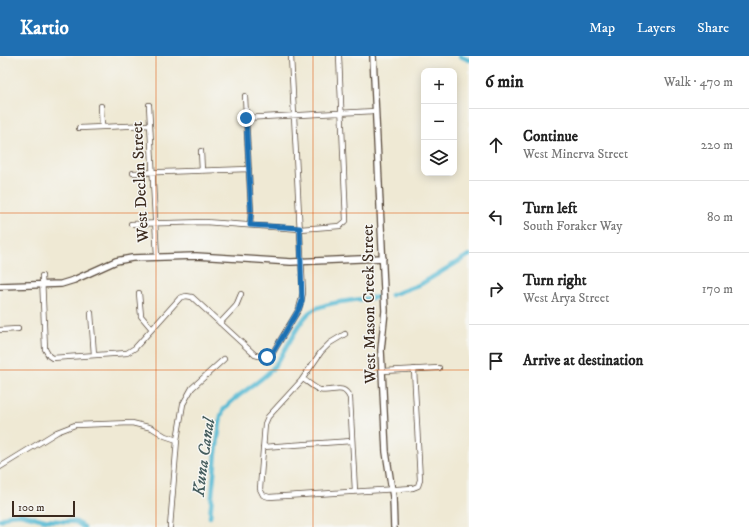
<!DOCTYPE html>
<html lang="en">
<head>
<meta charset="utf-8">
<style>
  :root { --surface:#fff; --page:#f2f2f2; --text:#222; --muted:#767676; --line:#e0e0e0; --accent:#1f6fb2 }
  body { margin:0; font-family:"IM FELL DW Pica",serif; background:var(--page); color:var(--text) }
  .controls { position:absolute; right:12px; top:12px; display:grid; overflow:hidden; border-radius:8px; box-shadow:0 2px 10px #0003 }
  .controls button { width:36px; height:36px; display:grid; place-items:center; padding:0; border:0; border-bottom:1px solid var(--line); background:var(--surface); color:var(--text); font:20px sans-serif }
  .scale { position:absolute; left:12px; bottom:10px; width:63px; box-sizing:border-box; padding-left:4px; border:2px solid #3b2a1e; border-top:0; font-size:11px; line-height:14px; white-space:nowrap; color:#3b2a1e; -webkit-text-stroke:3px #f6f6f2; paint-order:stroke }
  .stop { position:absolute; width:12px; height:12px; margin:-9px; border:3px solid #1f6fb2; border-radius:50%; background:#fff }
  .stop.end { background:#1f6fb2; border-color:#fff; box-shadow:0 1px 4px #0008 }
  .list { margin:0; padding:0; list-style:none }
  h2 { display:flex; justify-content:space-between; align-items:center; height:52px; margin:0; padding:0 16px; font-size:17px }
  h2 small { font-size:13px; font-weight:400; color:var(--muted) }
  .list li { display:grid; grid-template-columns:26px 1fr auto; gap:12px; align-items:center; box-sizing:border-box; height:72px; padding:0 16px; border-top:1px solid var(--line) }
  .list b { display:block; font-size:15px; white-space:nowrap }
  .list p { margin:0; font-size:13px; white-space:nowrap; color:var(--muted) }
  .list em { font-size:13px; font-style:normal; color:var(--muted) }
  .icon { flex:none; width:22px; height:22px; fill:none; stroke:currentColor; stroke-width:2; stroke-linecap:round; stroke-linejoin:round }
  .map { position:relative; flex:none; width:469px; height:471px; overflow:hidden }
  header { display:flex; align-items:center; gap:24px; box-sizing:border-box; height:56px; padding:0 20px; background:var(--accent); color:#fff }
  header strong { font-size:19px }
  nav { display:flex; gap:22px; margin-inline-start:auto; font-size:14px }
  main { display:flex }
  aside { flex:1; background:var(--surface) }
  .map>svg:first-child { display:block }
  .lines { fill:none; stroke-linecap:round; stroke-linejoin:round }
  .canal { stroke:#55b9d3; stroke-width:4.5 }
  .minor-casing { stroke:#564739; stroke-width:6 }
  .tertiary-casing { stroke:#564739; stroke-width:8 }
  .minor { stroke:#fff; stroke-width:4.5 }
  .tertiary { stroke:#fff; stroke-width:5.5 }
  .route { stroke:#1f6fb2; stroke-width:5 }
  .grid { fill:none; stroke:#df570d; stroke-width:1; stroke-opacity:0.55 }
  .labels { text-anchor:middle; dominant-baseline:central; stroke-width:3; stroke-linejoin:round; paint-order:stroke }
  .street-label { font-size:16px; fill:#3b2a1e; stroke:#f6f6f2 }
  .water-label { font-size:17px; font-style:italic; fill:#445c5d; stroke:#f6f6f2 }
</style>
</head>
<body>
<header>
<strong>Kartio</strong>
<nav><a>Map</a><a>Layers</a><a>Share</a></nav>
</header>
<main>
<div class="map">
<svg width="469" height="471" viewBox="0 0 469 471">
  <rect width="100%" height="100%" fill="#f6f6f2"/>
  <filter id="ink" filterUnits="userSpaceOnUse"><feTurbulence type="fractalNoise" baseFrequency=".025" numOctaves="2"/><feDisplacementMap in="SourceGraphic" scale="8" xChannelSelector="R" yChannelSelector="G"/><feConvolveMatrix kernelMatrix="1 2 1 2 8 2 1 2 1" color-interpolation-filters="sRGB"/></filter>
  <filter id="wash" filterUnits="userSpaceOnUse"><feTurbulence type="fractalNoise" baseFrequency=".012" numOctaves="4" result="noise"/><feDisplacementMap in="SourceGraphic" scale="16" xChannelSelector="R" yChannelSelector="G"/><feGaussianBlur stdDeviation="0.9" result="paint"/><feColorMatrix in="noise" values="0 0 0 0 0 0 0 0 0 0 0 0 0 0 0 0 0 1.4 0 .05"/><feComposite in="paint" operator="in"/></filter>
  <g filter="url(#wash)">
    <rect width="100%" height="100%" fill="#efe9d4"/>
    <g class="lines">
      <!-- canal -->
      <path class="canal" d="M460 0 469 4
        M391 239 421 228 469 199
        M210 461 216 397 221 360 224 353C237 338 257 329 271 314 286 298 295 269 310 256 325 245 360 244 378 241
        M0 464 9 459 20 458 45 464 76 466 84 471"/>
    </g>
  </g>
  <g filter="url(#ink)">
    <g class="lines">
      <defs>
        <path id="minor" d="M245 40 251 155 250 169
          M149 49 157 201
          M101 50 102 71
          M246 62 375 55
          M79 72 150 69
          M201 95 202 115
          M133 117 249 113
          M131 168 205 166 300 173 340 170 346 165 339 0
          M42 220 45 293 49 300 52 302 127 297 135 292 180 242 186 240 192 241 255 299 263 301 272 298 299 253 303 237 291 0
          M139 237 141 260 152 273
          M91 257 94 299
          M220 267 236 250 241 238
          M0 274 18 273
          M345 278 330 287 321 296 301 325 268 361 265 368 260 433 263 439 269 441 413 432 418 430 420 424 414 313
          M383 315 439 312
          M303 323C308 326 314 332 320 334 333 337 343 326 350 342L355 435
          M263 391 352 385
          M0 411 57 376 75 369 132 367 152 372 165 380 177 384
          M170 471 177 384 183 348 192 332 224 303"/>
        <path id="tertiary" d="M373 0 385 255 381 294 386 396 393 441 394 471
          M0 230 61 228 74 224 116 205 132 202 196 200 291 206 383 202"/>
      </defs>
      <!-- minor casing -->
      <use href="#minor" class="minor-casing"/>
      <!-- tertiary casing -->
      <use href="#tertiary" class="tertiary-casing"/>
      <!-- minor -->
      <use href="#minor" class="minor"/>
      <!-- tertiary -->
      <use href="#tertiary" class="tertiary"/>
    </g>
  </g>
  <g class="lines" filter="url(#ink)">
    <!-- route -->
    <path class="route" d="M246 62 251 155 250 169 300 172 302 245 299 253 272 298 267 301"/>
  </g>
  <!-- grid -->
  <path class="grid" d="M156 0V471M313 0V471M0 157H469M0 314H469"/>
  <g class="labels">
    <!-- street labels -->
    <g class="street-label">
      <text transform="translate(140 126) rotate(-93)">West Declan Street</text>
      <text transform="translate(369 248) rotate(-91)">West Mason Creek Street</text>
    </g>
    <!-- water labels -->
    <g class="water-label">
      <text transform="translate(204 401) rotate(-82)">Kuna Canal</text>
    </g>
  </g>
</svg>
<div class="controls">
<button>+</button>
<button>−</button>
<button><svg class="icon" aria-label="layers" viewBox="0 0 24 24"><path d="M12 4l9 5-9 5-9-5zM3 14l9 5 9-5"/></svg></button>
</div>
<div class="scale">100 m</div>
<div class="stop" style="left:267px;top:301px"></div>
<div class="stop end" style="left:246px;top:62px"></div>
</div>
<aside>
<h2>6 min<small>Walk · 470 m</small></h2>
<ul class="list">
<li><svg class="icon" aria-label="ahead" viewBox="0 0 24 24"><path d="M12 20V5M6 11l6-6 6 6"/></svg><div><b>Continue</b><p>West Minerva Street</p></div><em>220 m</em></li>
<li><svg class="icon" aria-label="left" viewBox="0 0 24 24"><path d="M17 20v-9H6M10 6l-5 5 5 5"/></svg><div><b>Turn left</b><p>South Foraker Way</p></div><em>80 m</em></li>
<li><svg class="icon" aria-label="right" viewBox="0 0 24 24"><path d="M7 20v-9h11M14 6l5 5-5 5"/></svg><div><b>Turn right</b><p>West Arya Street</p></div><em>170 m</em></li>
<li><svg class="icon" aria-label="arrive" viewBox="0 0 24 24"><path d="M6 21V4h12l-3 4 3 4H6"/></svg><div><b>Arrive at destination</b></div></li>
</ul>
</aside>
</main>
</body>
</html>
